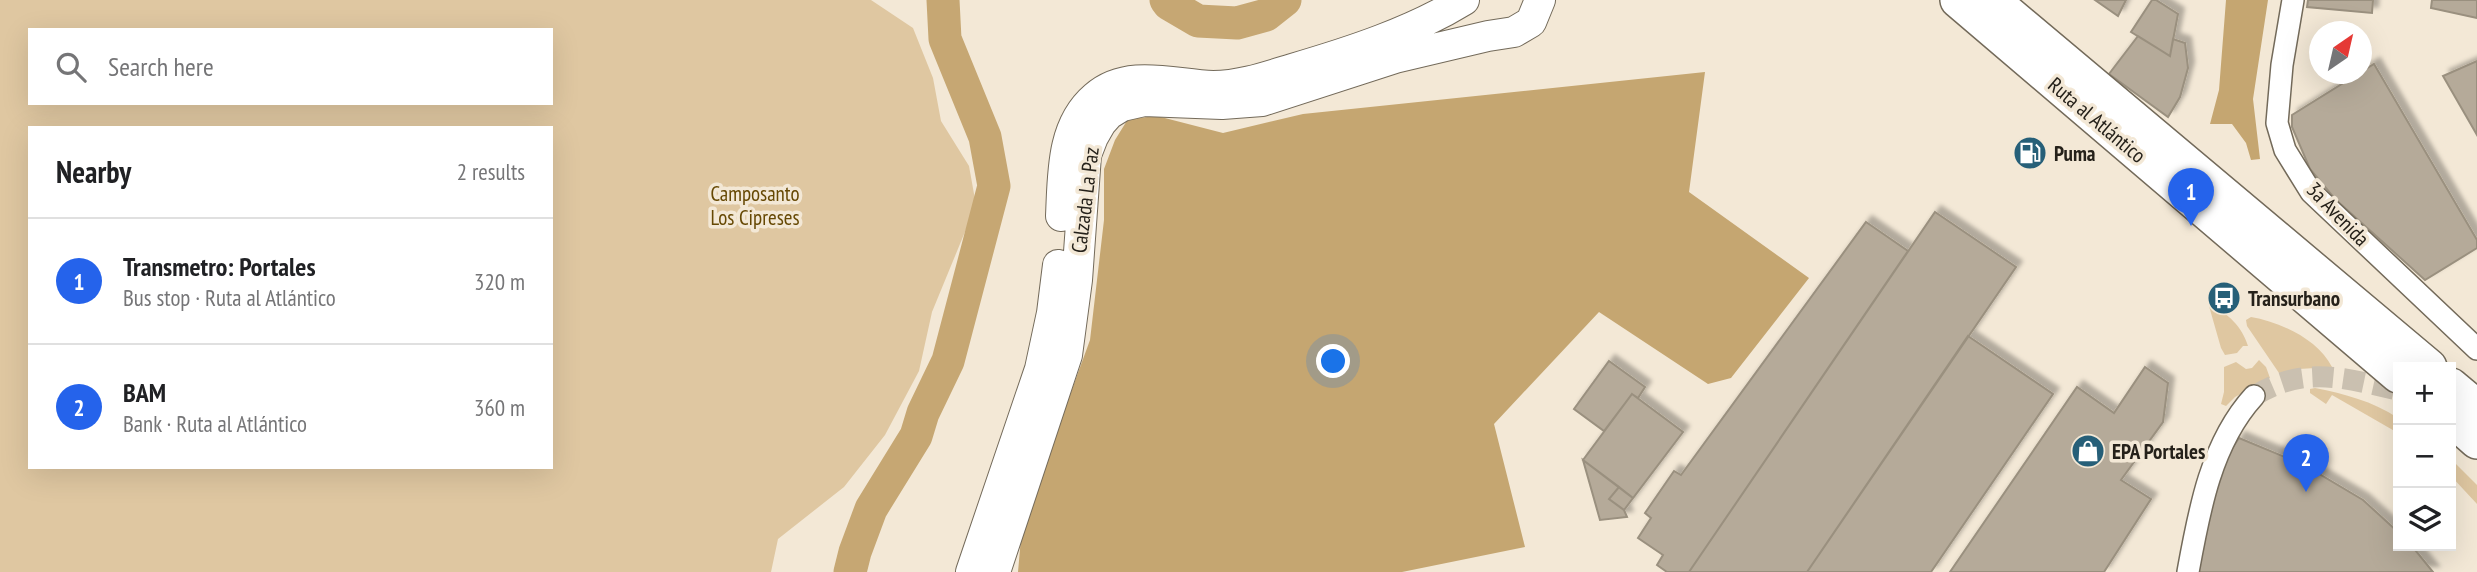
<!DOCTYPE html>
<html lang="en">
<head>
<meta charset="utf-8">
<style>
  :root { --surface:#fff; --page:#f6f6f6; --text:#202124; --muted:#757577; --line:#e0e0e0; --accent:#2563eb }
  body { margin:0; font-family:"PT Sans Narrow",sans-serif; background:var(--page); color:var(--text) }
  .controls { position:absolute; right:21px; bottom:21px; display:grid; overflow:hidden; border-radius:0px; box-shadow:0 7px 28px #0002 }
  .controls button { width:63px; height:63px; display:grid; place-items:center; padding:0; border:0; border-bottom:2px solid var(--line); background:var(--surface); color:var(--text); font:35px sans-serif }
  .compass { position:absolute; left:2309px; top:21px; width:63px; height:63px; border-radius:50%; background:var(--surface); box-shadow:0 7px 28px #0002; rotate:34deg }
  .you { position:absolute; left:1334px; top:362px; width:24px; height:24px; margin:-18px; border:5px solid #fff; border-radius:50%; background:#1a73e8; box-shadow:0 0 0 10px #1a73e833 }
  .badge { display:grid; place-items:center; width:46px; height:46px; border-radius:50%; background:var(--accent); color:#fff; font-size:23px; font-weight:700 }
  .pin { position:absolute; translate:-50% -58px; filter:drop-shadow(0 2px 4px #0008) }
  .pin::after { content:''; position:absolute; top:37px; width:24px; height:21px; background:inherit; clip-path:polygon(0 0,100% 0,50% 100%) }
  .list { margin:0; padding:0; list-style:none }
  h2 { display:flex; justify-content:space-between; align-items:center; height:91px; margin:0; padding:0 28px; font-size:30px }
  h2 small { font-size:23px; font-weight:400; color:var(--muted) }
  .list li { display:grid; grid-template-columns:46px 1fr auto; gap:21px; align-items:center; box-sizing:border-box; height:126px; padding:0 28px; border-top:2px solid var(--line) }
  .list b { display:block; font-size:26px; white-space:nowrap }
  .list p { margin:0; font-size:23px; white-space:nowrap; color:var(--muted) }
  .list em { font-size:23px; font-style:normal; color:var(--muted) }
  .icon { flex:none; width:38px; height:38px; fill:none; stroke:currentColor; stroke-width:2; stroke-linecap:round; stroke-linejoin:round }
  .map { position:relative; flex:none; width:2477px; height:572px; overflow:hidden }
  .search { position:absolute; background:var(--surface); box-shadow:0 7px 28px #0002; left:28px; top:28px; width:525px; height:77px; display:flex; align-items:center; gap:18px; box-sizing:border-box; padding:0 24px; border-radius:0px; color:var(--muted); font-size:26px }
  .panel { position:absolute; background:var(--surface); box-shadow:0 7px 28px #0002; left:28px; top:126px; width:525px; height:343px; border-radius:0px }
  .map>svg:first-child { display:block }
  .green { fill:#dfc7a1; fill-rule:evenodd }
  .forest { fill:#c5a671 }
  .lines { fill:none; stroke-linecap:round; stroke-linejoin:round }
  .river { stroke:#c6a773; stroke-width:33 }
  .building { fill:#b5aa99; stroke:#9a907f; stroke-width:2; filter:url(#shadow) }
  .minor-tunnel { stroke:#cac0b0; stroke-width:21; stroke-dasharray:21 10; stroke-linecap:butt }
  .minor-casing { stroke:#736a5a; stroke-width:24 }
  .secondary-casing { stroke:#736a5a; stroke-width:32 }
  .trunk-casing { stroke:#736a5a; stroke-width:38 }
  .minor { stroke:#fff; stroke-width:21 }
  .secondary { stroke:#fff; stroke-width:30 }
  .trunk { stroke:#fff; stroke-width:35 }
  .labels { text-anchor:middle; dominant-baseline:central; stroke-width:7; stroke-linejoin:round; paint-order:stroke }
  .street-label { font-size:21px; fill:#25211a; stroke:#f3e8d6 }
  .poi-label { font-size:21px; font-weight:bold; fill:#25211a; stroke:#f3e8d6; text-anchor:start }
  .park-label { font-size:21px; fill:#664803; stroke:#f3e8d6 }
</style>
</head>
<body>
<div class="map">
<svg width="2477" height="572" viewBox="0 0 2477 572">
  <defs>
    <filter id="shadow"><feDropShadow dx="6" dy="-6" stdDeviation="2" flood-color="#0004"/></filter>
  </defs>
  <rect width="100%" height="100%" fill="#f3e8d6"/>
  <!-- green -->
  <path class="green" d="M0 0H871L913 28 933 78 941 121 969 166 976 205 932 312 919 371 885 435 844 487 778 539 771 572H0ZM30 30H551V103H30ZM30 128H551V467H30Z
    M2209 306C2228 312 2242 327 2248 346H2243L2237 353 2225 355 2221 348Z
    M2251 317C2280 322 2318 339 2332 367L2299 369 2279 373 2247 326 2246 320Z
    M2259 360 2266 367 2270 378 2235 397 2226 406 2221 404 2224 392V367L2236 362 2246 369 2252 368Z
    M2315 388C2345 394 2372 401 2398 418V433L2332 395 2326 404 2310 393V389Z
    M2451 459 2477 485V504L2451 476Z"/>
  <!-- forest -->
  <path class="forest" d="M2226 0H2268L2253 99 2260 159 2251 160 2246 143 2232 124H2210L2219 90Z
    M1705 72 1689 192 1809 278 1731 378 1708 384 1599 312 1494 424 1525 547 1402 572H1018L1022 526 1090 340 1104 220V169L1115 140 1128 119 1157 116 1223 133 1303 114Z"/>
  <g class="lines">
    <!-- river -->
    <path class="river" d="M1166 0 1169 4 1198 21 1237 23 1266 15 1285 0
      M850 572 855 552 871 509 916 436 923 413 948 361 994 186 985 137 945 39 943 0"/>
  </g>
  <!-- building -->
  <path class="building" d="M2095 0H2126L2118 16Z
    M2152 0H2156L2178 14 2170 56 2131 32Z
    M2308 0H2373L2372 13 2307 7Z
    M2432 0H2477V18L2431 8Z
    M2138 36 2170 56 2173 39 2185 43 2188 68 2180 97 2168 117 2109 74Z
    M2477 61V135L2443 76Z
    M2374 64 2477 240V248L2425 280 2335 199 2310 169 2292 127V115Z
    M1935 212 2016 267 1807 572H1689Z
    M1866 222 1908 251 1689 572H1667L1657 565 1663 555 1638 538 1651 518 1645 513 1674 471 1681 475Z
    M1968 336 2053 394 1931 572H1807Z
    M1609 361 1645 387 1638 398 1632 394 1604 431 1574 409Z
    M2145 367 2168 383 2163 422 2121 480 2151 499 2104 572H1950L2077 387 2114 413Z
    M1632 394 1683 432 1633 498 1583 460Z
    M2239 438 2304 465 2363 500 2398 532V546H2412L2433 572H2193L2197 542 2227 456Z
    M1583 460 1619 487 1609 499 1624 510 1627 517 1600 520Z
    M1619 487 1633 498 1624 510 1609 499Z"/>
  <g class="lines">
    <!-- minor-tunnel -->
    <path class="minor-tunnel" d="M2254 396C2305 365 2343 378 2398 390"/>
    <defs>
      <path id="minor" d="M2293 0 2282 65 2277 123 2285 150 2311 192 2477 349
        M2188 572C2199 511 2211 443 2254 396"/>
      <path id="secondary" d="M1061 216C1063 175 1061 126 1095 97 1128 68 1175 85 1213 86 1240 86 1266 77 1292 69 1350 52 1412 32 1464 0
        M971 572 1040 369 1052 313 1058 265
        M995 572 1067 355 1077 280 1086 155 1093 137 1101 123 1109 114 1122 106 1144 101 1222 104 1262 101 1395 58 1488 36 1514 32 1531 22 1540 0"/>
      <path id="trunk" d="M1958 0 2398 375
        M1992 0 2429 367
        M2451 386 2477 408
        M2451 418 2477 441"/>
    </defs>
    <!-- minor casing -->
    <use href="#minor" class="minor-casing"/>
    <!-- secondary casing -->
    <use href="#secondary" class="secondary-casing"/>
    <!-- trunk casing -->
    <use href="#trunk" class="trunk-casing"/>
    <!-- minor -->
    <use href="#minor" class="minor"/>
    <!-- secondary -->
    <use href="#secondary" class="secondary"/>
    <!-- trunk -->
    <use href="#trunk" class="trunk"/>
  </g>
  <!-- icons -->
  <defs>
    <symbol id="fuel-disc" viewBox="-11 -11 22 22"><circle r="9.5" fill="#265f78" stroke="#f3e8d6"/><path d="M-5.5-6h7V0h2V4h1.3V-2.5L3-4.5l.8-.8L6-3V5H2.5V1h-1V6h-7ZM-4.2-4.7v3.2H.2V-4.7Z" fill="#fff"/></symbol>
    <symbol id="bus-disc" viewBox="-11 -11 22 22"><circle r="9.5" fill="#265f78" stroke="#f3e8d6"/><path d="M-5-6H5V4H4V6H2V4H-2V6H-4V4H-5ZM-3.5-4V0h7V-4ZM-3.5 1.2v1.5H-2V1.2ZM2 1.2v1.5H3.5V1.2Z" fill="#fff"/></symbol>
    <symbol id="shop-disc" viewBox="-11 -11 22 22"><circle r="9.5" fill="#265f78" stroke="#f3e8d6"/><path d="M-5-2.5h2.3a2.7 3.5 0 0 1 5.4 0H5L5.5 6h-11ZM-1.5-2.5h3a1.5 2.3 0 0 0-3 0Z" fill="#fff"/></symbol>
  </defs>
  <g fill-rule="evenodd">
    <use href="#fuel-disc" x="2011" y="134" width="38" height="38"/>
    <use href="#bus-disc" x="2205" y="279" width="38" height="38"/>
    <use href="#shop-disc" x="2069" y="432" width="38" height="38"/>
  </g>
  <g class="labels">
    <!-- street labels -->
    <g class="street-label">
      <text transform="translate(2097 120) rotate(40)">Ruta al Atlántico</text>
      <text transform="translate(1085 200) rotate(-83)">Calzada La Paz</text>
      <text transform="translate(2338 214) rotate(46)">3a Avenida</text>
    </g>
    <!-- poi labels -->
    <g class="poi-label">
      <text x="2054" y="153">Puma</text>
      <text x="2248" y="298">Transurbano</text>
      <text x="2112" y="451">EPA Portales</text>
    </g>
    <!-- park labels -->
    <g class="park-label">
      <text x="755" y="193">Camposanto<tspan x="755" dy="24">Los Cipreses</tspan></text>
    </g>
  </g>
</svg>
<div class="controls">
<button>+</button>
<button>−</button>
<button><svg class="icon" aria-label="layers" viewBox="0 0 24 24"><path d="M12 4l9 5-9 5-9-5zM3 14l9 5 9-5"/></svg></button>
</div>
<svg class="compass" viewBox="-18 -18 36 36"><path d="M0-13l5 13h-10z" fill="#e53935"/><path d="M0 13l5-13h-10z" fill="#757577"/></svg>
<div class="you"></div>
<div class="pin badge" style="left:2191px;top:226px">1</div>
<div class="pin badge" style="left:2306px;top:492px">2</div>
<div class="search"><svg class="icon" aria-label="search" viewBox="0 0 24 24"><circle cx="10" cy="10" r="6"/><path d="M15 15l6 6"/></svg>Search here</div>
<section class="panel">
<h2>Nearby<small>2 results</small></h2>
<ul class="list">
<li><span class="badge">1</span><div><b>Transmetro: Portales</b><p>Bus stop · Ruta al Atlántico</p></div><em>320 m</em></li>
<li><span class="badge">2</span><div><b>BAM</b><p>Bank · Ruta al Atlántico</p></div><em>360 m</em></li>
</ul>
</section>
</div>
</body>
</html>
